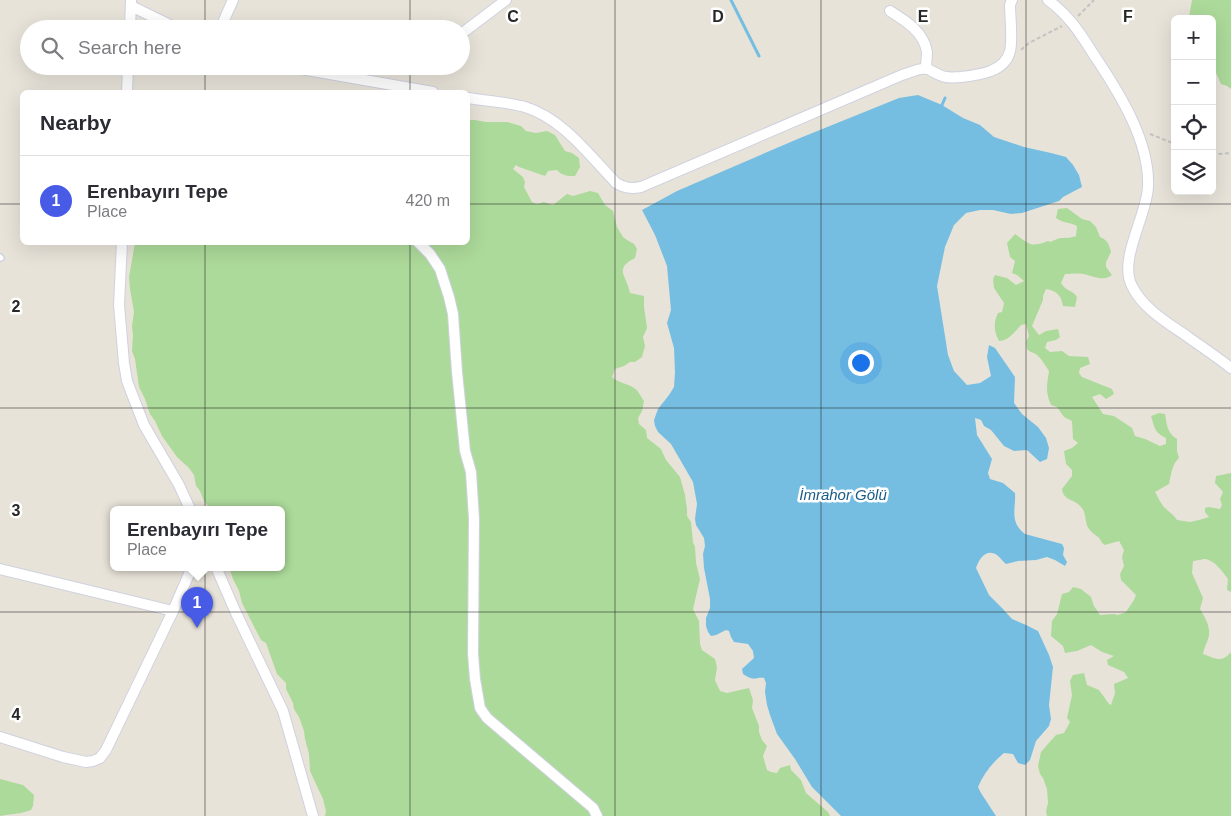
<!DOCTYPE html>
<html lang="en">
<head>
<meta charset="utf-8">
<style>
  :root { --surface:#fff; --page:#f7f7f7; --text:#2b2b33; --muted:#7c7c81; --line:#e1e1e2; --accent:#475be7 }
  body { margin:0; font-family:Arial,sans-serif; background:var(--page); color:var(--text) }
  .controls { position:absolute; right:15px; top:15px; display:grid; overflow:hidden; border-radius:8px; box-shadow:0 5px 20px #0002 }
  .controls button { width:45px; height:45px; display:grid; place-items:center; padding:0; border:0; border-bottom:1px solid var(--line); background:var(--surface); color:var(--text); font:25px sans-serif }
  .you { position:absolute; left:860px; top:362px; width:18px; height:18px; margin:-12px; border:4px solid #fff; border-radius:50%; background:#1a73e8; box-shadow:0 0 0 8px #1a73e833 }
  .badge { display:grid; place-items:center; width:32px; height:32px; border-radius:50%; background:var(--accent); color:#fff; font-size:16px; font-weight:700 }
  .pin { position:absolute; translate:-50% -41px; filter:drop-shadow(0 1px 2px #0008) }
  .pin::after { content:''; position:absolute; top:26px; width:18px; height:15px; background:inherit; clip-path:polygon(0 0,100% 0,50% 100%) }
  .popup { position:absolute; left:110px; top:506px; width:175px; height:65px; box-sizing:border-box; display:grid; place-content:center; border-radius:8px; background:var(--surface); filter:drop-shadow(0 1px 4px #0005); font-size:16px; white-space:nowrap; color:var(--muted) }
  .popup b { font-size:19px; color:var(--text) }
  .popup::after { content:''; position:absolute; left:50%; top:100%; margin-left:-10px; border:10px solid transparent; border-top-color:var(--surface) }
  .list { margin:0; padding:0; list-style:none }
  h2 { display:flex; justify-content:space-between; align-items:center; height:65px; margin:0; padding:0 20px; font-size:21px }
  h2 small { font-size:16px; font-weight:400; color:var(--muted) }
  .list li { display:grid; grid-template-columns:32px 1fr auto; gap:15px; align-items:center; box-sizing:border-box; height:90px; padding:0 20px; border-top:1px solid var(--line) }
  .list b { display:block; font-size:19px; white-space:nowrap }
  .list p { margin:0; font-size:16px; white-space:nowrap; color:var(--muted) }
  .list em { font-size:16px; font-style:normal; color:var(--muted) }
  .icon { flex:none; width:28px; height:28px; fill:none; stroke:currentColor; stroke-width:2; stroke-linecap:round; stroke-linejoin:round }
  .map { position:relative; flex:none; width:1231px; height:816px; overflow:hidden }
  .search { position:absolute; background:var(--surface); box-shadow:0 5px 20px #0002; left:20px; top:20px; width:450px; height:55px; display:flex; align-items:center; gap:12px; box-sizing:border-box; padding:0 18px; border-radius:28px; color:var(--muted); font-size:19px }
  .panel { position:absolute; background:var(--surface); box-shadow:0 5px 20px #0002; left:20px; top:90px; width:450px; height:155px; border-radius:8px }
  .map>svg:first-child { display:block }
  .green { fill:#acda9a }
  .water { fill:#75bee2 }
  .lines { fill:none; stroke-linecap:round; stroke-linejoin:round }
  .stream { stroke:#75bee2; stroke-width:3 }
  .lane-casing { stroke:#cfd1df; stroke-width:8 }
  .street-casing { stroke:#cfd1df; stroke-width:12 }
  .path { stroke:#c3c3c3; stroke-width:2; stroke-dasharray:4 2.5; stroke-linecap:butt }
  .lane { stroke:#fff; stroke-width:5 }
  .street { stroke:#fff; stroke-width:10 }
  .grid { fill:none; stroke:#272727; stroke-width:1; stroke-opacity:0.55 }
  .labels { text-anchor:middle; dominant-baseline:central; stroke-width:5; stroke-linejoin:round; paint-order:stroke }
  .water-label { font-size:15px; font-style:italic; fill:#195b88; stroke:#fff }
  .grid-label { font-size:16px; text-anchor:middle; font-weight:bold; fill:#272727; stroke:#fff; stroke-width:5; stroke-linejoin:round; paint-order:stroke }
</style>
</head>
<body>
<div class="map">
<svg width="1231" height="816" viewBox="0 0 1231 816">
  <rect width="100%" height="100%" fill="#e8e3d9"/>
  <!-- green -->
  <path class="green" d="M1192 0H1231V89L1227 86 1221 84 1212 64V19H1193L1189 17Z
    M468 120H475L486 122H507L521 126 526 131 536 133 547 131 555 135 565 151 572 153 579 158 580 167 575 176C568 176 562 176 557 170L548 171 545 176 519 167 516 165 513 169 523 177 525 182 524 187 532 202 537 204 544 202 553 205 567 194 573 196 590 191 598 193 605 205 613 211 617 227 623 237 627 240 634 244 637 249 635 258C613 269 627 276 630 293L644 296V307L647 328 643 337 645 346 642 357 635 362H630L624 366 615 369 612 377C618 383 627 383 634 388 639 391 641 397 644 401L642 411 638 418 639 424 646 430 647 438 661 449 666 460 680 477 685 495 687 509V516L691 522 693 542 695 547 696 563 700 579 693 609 699 621 700 644 702 650 715 659 717 667 715 680 720 691 727 693 749 688 753 700 752 708 759 726V732L762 740 767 746 763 756 767 770 771 772 777 773 780 768 790 765 791 770 801 780 806 793 828 812 830 816H325L326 811 323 799 310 771 309 754 305 739 304 731 299 717 294 709 293 703 286 689V683L277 674 266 643 261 640 242 603 239 591 233 579 229 567H281V509H209L208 506 204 501 200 491 196 486 194 475 189 468 177 457 162 436 155 421 150 414 145 399 139 387 135 359 132 351 133 335 132 326 134 312 130 289 129 277 135 243 468 242Z
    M1067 208 1082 219 1090 221 1096 227 1100 237C1108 240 1109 245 1111 252L1106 262V267L1112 275C1103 282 1094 276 1083 274 1077 273 1072 274 1065 274L1061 283C1066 292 1072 289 1077 297L1075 307 1063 306C1061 295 1057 291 1046 289L1043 296V300L1032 326 1039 335 1046 331 1058 329 1060 337 1056 340 1047 342 1045 348 1050 352 1062 351 1069 356 1088 357 1090 364 1080 368 1079 373 1082 377 1112 389 1114 394 1106 399 1100 394 1092 397 1103 414 1114 416 1132 428 1135 436 1145 439 1160 446 1166 444V438C1154 432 1155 428 1151 416L1159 413 1165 414C1167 425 1167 433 1177 439V451L1179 458C1172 464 1171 475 1169 484L1155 492C1158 497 1161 504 1164 507 1169 512 1173 514 1177 520L1190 522 1199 520 1209 517 1205 512V508L1208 507 1220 509 1222 505 1220 499 1223 492 1215 483 1216 476 1231 473V592L1227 590 1228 579C1223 572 1215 561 1206 559 1202 559 1196 561 1193 561L1192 573 1203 598 1200 609C1205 617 1212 629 1208 639 1206 645 1204 648 1203 654 1215 658 1221 664 1231 652V816H1047L1046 811 1048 803 1047 789 1043 778 1040 774 1038 766 1041 752 1047 745 1056 735 1064 733 1070 722 1067 718 1072 695 1070 681 1073 675 1084 673 1087 685 1099 690 1109 704 1111 705 1115 693 1114 684 1128 678 1124 672 1108 665 1107 660 1114 656 1102 652 1091 645 1077 651 1065 653 1063 646 1051 636 1052 621 1057 614 1062 594 1069 592 1073 587 1081 589 1091 597 1094 606 1100 615 1114 614 1118 615 1126 612 1134 600 1136 595 1121 580 1120 574 1124 566 1122 557 1124 550 1119 541 1105 545 1102 543C1100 536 1093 535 1089 529 1084 522 1087 513 1081 507 1074 498 1064 502 1062 489L1072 476V470L1066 464 1064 451 1072 448 1078 443 1073 439 1072 421 1064 417 1057 407 1051 405C1045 392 1047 384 1049 371L1041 359 1036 354 1029 351 1027 349 1026 342 1029 336 1026 324 1021 325C1015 331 1009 341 999 341 994 331 993 323 998 313L1002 312 1004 303 994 288 993 279 995 275 1007 278 1016 285 1024 281 1017 275 1012 273 1015 261 1010 257 1007 243 1015 234C1030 244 1030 248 1048 241L1051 242C1062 235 1065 240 1076 236L1077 226C1070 222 1062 223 1056 218L1058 209Z
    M0 779 23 785 34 795 33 806 31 810C22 814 10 814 0 816Z"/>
  <!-- water -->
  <path class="water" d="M918 95 942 105 963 118 980 125 994 137 1024 147 1051 153 1066 157 1073 165 1079 175 1082 187 1063 197 1059 201 1022 213 1011 214 993 210H980L966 213 954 225 945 247 937 286 948 355 954 371 967 385 980 383 991 376 987 357 989 345 995 348 1015 377 1014 403 1022 414 1038 427 1046 438 1049 448 1047 459 1040 462 1027 450 1014 451 1004 446 991 430 984 426 981 420 975 418 977 435 992 459 988 473 990 479 1003 483 1015 493C1016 509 1009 522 1025 534L1062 544 1064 548 1063 555 1067 562 1065 566 1055 560 1047 557 1036 560 1018 561 1006 564C1003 562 1000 557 997 555 986 548 979 559 976 568L989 595 1002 608 1012 619 1026 625 1038 631 1049 655 1053 667 1049 705 1051 719 1049 726 1036 741 1030 760 1025 765 1018 763 1013 754 1004 753C993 762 984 773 978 787L981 793 996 816H841L812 787 795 759 777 734 770 715 767 705 765 692 766 683 764 678C754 677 755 682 743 674L742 669 754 658 753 651 748 644 734 642 731 637 729 631 726 630 716 635 711 636 708 632 706 626V618L710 608V599L704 568 703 554 705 546 704 538 696 525 695 519 697 504 693 482 671 444 658 432 655 426 654 420 658 409 669 395 674 387 675 372 674 348 667 323 671 310 667 266 655 235 642 210 677 191 800 138 899 98Z"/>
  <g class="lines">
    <!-- stream -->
    <path class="stream" d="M731 0 759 56
      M942 105 945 98"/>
    <defs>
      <path id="lane" d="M0 257 1 258"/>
      <path id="street" d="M1048 0C1071 17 1081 35 1096 58 1120 94 1150 142 1148 187 1147 215 1118 260 1132 286 1143 309 1168 323 1188 337 1202 347 1217 357 1231 368
        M131 6 178 29
        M890 11C906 21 924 32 927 52 927 57 926 63 926 69
        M130 29 131 1
        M220 29 233 0
        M461 34 506 0
        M284 66 433 92
        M127 92 128 66
        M468 98C485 101 508 102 525 107 562 118 590 156 616 183 625 188 631 189 641 187L902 75C909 73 921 67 928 69 934 72 939 76 946 77 951 78 956 77 961 77 979 75 1005 72 1010 51 1013 40 1010 17 1010 5L1012 0
        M122 242 119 305 124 363 127 381 144 425 179 485 190 509
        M418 242 430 254 440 269 449 297 453 314 457 372 465 451 471 472 474 519 473 654 475 679 480 708 487 718 593 808 597 816
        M216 567 236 613 283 711 313 816
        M0 569 173 611
        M0 737 63 757 86 762 93 761 100 758 106 750 173 611 192 567"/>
    </defs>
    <!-- lane casing -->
    <use href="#lane" class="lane-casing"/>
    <!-- street casing -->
    <use href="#street" class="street-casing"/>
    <!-- path -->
    <path class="path" d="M1078 16 1094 0
      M1021 50 1029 43 1062 26
      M1150 134 1175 144
      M1212 153 1220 154 1231 153"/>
    <!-- lane -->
    <use href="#lane" class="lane"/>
    <!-- street -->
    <use href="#street" class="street"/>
  </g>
  <!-- grid -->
  <path class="grid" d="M205 0V29M410 0V29M615 0V816M821 0V816M1026 0V816M205 66V92M410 66V92M0 204H22M468 204H1231M205 242V816M410 242V816M0 408H1231M0 612H1231"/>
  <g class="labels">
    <!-- water labels -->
    <g class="water-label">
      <text x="843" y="494">İmrahor Gölü</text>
    </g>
  </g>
  <g class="grid-label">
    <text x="513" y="22">C</text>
    <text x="718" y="22">D</text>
    <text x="923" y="22">E</text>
    <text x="1128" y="22">F</text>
    <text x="16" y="312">2</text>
    <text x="16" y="516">3</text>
    <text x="16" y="720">4</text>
  </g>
</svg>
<div class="controls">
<button>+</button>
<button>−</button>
<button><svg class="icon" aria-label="locate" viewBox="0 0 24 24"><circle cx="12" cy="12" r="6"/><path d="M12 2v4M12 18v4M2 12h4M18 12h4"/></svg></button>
<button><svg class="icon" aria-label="layers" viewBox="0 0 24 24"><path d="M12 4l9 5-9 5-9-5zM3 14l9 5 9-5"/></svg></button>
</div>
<div class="you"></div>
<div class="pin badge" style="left:197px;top:628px">1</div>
<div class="popup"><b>Erenbayırı Tepe</b>Place</div>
<div class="search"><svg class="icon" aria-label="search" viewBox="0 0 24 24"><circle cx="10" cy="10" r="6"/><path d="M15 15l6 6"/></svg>Search here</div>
<section class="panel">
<h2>Nearby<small></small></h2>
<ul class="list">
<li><span class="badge">1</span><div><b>Erenbayırı Tepe</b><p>Place</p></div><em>420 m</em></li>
</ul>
</section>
</div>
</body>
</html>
